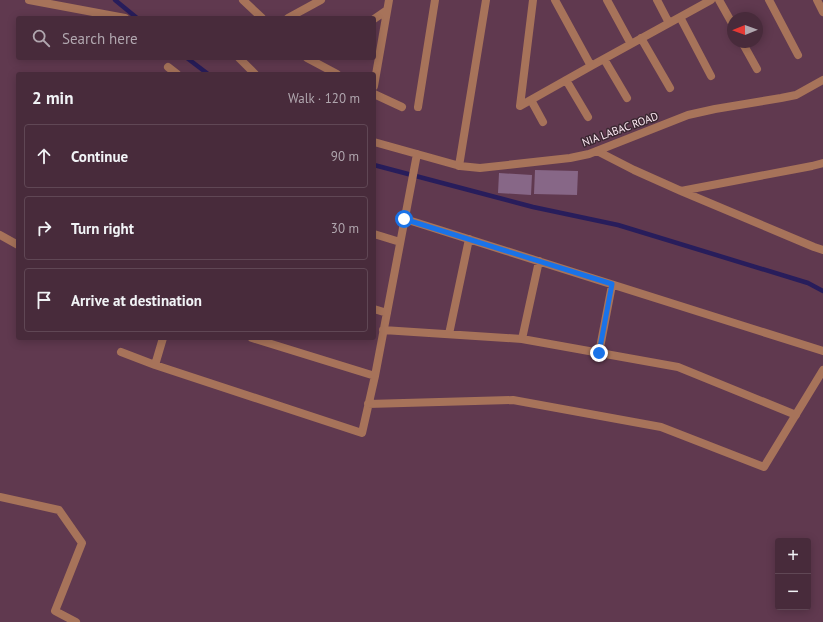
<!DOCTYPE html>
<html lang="en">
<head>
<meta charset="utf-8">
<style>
  :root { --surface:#482b3b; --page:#4f3342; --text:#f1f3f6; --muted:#b1a7af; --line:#604755 }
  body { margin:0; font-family:"PT Sans",sans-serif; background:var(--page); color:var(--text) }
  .controls { position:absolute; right:12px; bottom:12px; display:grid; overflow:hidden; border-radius:4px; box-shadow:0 2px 10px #0003 }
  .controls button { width:36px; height:36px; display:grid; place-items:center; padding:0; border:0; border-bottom:1px solid var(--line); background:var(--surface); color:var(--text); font:20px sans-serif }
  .compass { position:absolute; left:727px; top:12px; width:36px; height:36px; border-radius:50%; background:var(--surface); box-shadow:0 2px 10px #0003; rotate:269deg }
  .stop { position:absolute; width:12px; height:12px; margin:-9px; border:3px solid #1a73e8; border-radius:50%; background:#fff }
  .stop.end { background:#1a73e8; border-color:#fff; box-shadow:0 1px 4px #0008 }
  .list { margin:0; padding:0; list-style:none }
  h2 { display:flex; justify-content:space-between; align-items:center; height:52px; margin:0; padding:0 16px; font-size:17px }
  h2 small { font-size:13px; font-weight:400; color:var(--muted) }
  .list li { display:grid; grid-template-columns:26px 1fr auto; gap:12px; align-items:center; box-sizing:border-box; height:64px; margin:0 8px 8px; padding:0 8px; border:1px solid var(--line); border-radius:4px }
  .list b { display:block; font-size:15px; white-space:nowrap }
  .list em { font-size:13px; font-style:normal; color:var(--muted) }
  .icon { flex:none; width:22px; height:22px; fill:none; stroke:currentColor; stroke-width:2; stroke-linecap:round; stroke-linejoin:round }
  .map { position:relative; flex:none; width:823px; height:622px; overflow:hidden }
  .search { position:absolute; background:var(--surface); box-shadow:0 2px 10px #0003; left:16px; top:16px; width:360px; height:44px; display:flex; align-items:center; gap:10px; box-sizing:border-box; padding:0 14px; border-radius:4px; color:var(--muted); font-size:15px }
  .panel { position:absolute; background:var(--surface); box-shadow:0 2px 10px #0003; left:16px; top:72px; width:360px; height:268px; border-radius:4px }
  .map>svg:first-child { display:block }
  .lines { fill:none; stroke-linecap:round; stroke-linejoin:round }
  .stream { stroke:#281d5b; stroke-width:4.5 }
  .building { fill:#876787 }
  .minor { stroke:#a7735a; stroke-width:8 }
  .route { stroke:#1a73e8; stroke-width:5 }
  .labels { text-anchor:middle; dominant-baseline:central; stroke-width:3; stroke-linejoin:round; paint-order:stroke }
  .street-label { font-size:11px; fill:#feeaf4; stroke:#3a2731 }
</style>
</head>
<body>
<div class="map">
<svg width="823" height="622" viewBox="0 0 823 622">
  <rect width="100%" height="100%" fill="#60394f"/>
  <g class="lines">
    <!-- stream -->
    <path class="stream" d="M115 0 137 18
      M187 58 208 74
      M374 165 533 207 618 225 808 283 823 291"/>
  </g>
  <!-- building -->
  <path class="building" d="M535 170 578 171 577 195 534 194Z
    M499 173 532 175 531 195 498 193Z"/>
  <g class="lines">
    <!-- minor -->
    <path class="minor" d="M29 0 125 18
      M243 0 262 18
      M533 0 520 106 591 66
      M555 0 591 66 711 0
      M607 0 631 44
      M657 0 669 23
      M719 0 733 25
      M769 0 798 55
      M817 0 823 12
      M680 17 711 76
      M288 18 321 0
      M374 19 387 10
      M641 38 670 88
      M742 42 757 69
      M239 58 255 74
      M307 58 337 74
      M604 59 627 98
      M168 67 177 74
      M566 80 588 117
      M374 86 389 0
      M374 94 402 107
      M531 100 543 122
      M418 107 435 0
      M374 142 460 166 480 168 570 158 589 154 688 115 715 109 781 98 796 95 823 80
      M597 151 634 170 681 191 814 247 823 250
      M459 166 486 0
      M681 191 812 166 823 163
      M405 219 823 351
      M374 234 400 242
      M0 235 18 245
      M374 309 387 313
      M383 330 522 339 678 367 796 415
      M449 334 469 239
      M252 338 375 376
      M522 339 539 261
      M121 352 155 365 362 433 375 376 417 154
      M599 353 612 285
      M155 365 163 338
      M368 404 513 400 661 427 764 467 823 370
      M0 497 59 510 82 543 55 611 76 622"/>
  </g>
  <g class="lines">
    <!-- route -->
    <path class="route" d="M404 219 612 284 599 353"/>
  </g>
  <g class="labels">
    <!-- street labels -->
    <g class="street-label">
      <text transform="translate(620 129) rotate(-20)">NIA LABAC ROAD</text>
    </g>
  </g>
</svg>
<div class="controls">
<button>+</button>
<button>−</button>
</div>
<svg class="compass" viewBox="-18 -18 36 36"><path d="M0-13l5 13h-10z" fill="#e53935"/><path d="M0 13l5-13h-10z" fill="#b1a7af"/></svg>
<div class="stop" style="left:404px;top:219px"></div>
<div class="stop end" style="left:599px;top:353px"></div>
<div class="search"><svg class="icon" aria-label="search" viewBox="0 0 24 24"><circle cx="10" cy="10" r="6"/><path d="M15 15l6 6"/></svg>Search here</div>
<section class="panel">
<h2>2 min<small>Walk · 120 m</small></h2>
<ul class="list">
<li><svg class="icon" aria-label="ahead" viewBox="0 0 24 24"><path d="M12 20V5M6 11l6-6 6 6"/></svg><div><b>Continue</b></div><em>90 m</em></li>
<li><svg class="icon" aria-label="right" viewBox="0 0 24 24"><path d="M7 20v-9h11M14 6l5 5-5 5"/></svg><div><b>Turn right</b></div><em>30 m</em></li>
<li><svg class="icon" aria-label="arrive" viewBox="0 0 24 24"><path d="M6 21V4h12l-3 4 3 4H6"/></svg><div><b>Arrive at destination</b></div></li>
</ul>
</section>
</div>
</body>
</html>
